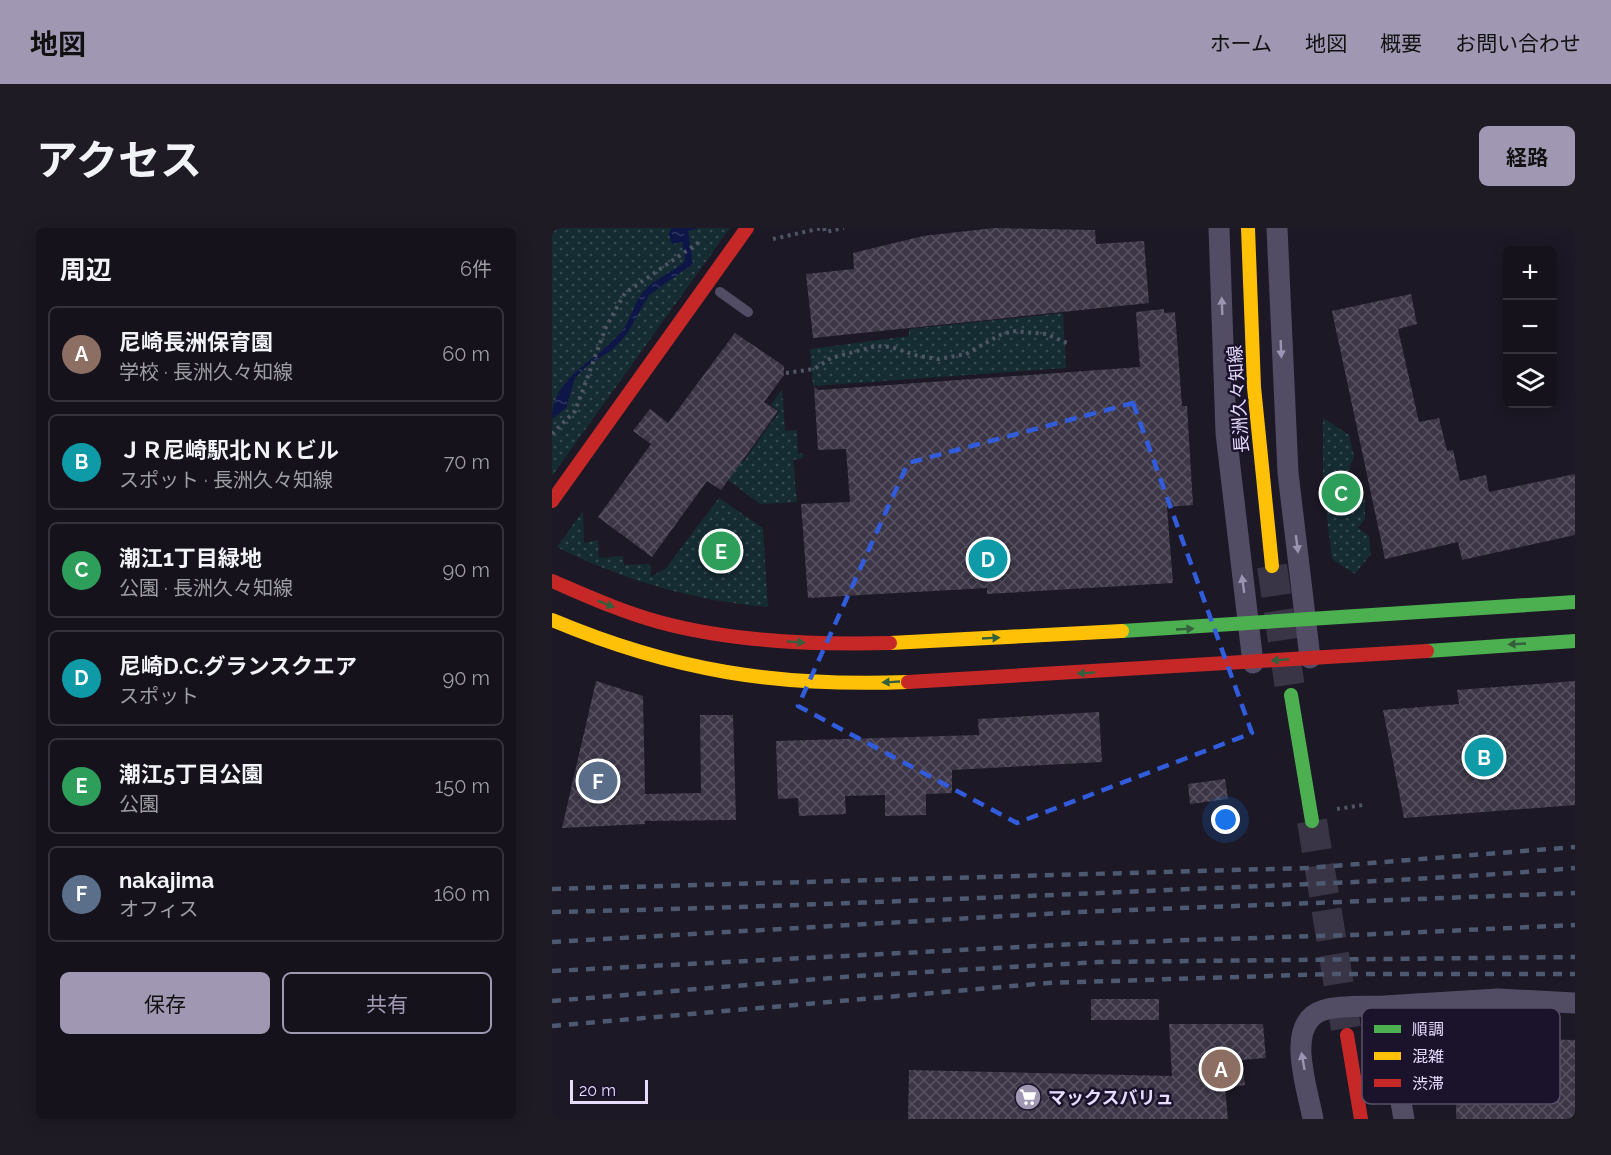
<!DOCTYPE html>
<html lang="ja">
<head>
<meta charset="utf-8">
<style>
  :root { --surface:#15121c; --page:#1e1b25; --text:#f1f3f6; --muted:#9d9ea3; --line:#34323b; --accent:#a097b2 }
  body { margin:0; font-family:Raleway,"Noto Sans JP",sans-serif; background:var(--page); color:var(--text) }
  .controls { position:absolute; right:18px; top:18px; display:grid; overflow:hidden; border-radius:9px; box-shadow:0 3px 15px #0003 }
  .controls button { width:54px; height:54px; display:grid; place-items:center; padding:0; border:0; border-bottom:2px solid var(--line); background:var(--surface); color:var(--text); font:30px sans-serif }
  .scale { position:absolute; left:18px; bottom:15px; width:78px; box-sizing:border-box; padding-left:6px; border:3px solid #e7dcfe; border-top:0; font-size:16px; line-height:21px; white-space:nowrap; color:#e7dcfe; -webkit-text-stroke:4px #1b122b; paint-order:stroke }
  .you { position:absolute; left:674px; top:592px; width:21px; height:21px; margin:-15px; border:4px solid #fff; border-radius:50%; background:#1a73e8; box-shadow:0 0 0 9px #1a73e833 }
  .badge { display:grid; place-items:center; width:39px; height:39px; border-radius:50%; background:var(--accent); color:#fff; font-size:20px; font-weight:700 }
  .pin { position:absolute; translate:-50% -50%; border:3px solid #fff; box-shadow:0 2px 6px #0006 }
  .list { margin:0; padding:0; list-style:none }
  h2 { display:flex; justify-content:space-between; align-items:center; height:78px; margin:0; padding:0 24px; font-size:26px }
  h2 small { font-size:20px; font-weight:400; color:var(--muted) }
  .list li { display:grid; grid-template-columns:39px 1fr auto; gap:18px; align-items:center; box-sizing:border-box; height:96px; margin:0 12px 12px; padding:0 12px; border:2px solid var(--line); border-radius:9px }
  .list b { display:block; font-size:22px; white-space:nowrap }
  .list p { margin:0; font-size:20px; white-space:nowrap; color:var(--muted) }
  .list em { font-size:20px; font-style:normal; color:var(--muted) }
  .actions { display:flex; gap:12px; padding:18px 24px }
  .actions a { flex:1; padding:14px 0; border:2px solid var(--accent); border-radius:9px; text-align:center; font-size:21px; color:var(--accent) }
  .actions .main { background:var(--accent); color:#111 }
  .icon { flex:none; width:33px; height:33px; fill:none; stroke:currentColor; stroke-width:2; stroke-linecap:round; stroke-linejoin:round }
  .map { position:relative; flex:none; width:1023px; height:891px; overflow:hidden; border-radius:9px }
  header { display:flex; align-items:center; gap:36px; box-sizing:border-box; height:84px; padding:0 30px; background:var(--accent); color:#111 }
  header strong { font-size:28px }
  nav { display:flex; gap:33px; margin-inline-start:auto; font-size:21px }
  .intro { display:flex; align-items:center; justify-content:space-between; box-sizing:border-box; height:144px; padding:0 36px }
  h1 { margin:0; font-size:42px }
  .button { padding:15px 27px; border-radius:9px; background:var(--accent); color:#111; font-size:21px; font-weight:700 }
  main { display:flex; gap:36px; padding:0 36px }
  aside { flex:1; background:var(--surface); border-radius:9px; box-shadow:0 3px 15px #0003 }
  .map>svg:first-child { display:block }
  .grass { fill:url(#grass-dots) }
  .water { fill:url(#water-ripples) }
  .building { fill:url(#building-cross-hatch) }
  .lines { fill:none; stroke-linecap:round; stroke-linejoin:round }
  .secondary-tunnel { stroke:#3a3546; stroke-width:30; stroke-dasharray:30 15; stroke-linecap:butt }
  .path { stroke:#4e5666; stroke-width:4; stroke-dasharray:3 4.5; stroke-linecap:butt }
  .lane { stroke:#524d65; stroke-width:10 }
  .street { stroke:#524d65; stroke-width:21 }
  .fast { stroke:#4caf50; stroke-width:14 }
  .slow { stroke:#ffc107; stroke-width:14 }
  .jam { stroke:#c62828; stroke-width:14 }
  .rail { stroke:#4c5970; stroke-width:4.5; stroke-dasharray:9 8; stroke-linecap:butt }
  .oneway { fill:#9c94b2 }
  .oneway2 { fill:#34603e }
  .marked { fill:none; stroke:#315cdc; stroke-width:4.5; stroke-dasharray:12 8; stroke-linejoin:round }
  .labels { text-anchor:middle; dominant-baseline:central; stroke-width:5; stroke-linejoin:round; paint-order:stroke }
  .street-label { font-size:18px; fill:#e7dcfe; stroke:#1b122b }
  .poi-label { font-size:18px; font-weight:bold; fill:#e7dcfe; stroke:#1b122b; text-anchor:start }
  .key { fill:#1b122b; stroke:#584f6a; stroke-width:1.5 }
  .key-label { font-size:16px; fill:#e7dcfe }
</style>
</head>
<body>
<header>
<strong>地図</strong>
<nav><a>ホーム</a><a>地図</a><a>概要</a><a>お問い合わせ</a></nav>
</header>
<div class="intro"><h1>アクセス</h1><a class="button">経路</a></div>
<main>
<aside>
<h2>周辺<small>6件</small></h2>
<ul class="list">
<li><span class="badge" style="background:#8d6e63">A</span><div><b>尼崎長洲保育園</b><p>学校 · 長洲久々知線</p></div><em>60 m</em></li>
<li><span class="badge" style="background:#0f9aa8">B</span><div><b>ＪＲ尼崎駅北ＮＫビル</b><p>スポット · 長洲久々知線</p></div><em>70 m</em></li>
<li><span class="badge" style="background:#2e9e5b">C</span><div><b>潮江1丁目緑地</b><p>公園 · 長洲久々知線</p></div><em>90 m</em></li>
<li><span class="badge" style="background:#0f9aa8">D</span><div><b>尼崎D.C.グランスクエア</b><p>スポット</p></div><em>90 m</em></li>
<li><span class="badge" style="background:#2e9e5b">E</span><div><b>潮江5丁目公園</b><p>公園</p></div><em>150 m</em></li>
<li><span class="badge" style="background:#5c6f8a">F</span><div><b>nakajima</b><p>オフィス</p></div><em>160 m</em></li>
</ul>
<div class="actions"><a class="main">保存</a><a>共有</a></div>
</aside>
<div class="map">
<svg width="1023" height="891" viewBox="0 0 1023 891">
  <defs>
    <pattern id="grass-dots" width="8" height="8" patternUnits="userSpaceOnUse" patternTransform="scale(1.5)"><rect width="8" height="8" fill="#162c33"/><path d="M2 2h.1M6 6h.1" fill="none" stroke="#384a52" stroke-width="1.8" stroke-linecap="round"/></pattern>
    <pattern id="water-ripples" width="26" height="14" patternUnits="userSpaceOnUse" patternTransform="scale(1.5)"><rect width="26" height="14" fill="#0d1646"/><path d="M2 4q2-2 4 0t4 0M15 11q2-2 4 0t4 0" fill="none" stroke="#303762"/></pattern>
    <pattern id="building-cross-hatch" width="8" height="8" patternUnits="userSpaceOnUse" patternTransform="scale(1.5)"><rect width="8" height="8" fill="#3c3646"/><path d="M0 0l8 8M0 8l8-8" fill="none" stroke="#585262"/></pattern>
  </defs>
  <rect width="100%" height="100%" fill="#1c1825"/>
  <!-- grass -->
  <path class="grass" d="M0 0H178L0 248Z
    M511 85 514 140 261 158 258 121 357 108V101Z
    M230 161 233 203 245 202 246 225 251 226V230L241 232 245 274 208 276 164 243 177 227 191 234 228 183 219 177Z
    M771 190 797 207 802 228 796 245 801 260 813 270V291L806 300 817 308 819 326 803 346 780 331 771 256Z
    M167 270 211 300 216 379C143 373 70 352 5 319L31 283 32 315 46 312 47 330 71 328 72 337 98 336 99 349 114 340Z"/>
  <!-- water -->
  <path class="water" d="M119 0H147L136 3 141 36 97 67 75 106 60 122 35 138 23 150 14 180 0 191C0 147 49 132 72 100 80 89 82 73 92 63 102 51 121 44 133 33L130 14 120 16 117 7Z"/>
  <!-- building -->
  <path class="building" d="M442 0 543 2 544 16 592 13 597 75 261 110 254 46 302 41 301 25 371 8Z
    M859 66 865 96 846 101 867 194 887 190 895 223 901 222 908 253 934 247 937 264 1023 246V307L910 332 906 314 833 331 780 83Z
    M612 81V85L623 84 630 178H635L641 277 615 279 621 355 435 366V360L256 370 249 276 298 274 294 221 266 222 262 159 267 162 588 139 584 84Z
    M183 105 232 138V147L212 174 226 183 169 262 155 253 100 329 46 289 99 216 81 203 98 181 116 195Z
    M44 453 91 468 93 566 149 565 148 487H181L184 592 93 593V596L10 600Z
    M1023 453V577L852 590 831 482 907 476 905 462Z
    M547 484 550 534 400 542V565L374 566V587L333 588V567L293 568 294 586 247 588 246 570 226 571 224 513 427 507 426 491Z
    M673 551 676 571 638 576 636 556Z
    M539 771H607V792H539Z
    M906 791 948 792 947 810 1023 812V891H904Z
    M617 796H711L714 830 689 832 693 857 673 860 676 891H356L357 842 620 848Z"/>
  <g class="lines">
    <!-- secondary-tunnel -->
    <path class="secondary-tunnel" d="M720 338 739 467
      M760 593 795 807"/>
    <!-- path -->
    <path class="path" d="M272 0 273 4 292 0
      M221 11 270 0
      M234 145 262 141 279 130 324 118 339 119 366 128 387 131 414 126 448 107 461 103 494 106 515 115
      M0 206 23 183 54 99 73 65 149 13
      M785 581 811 577"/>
    <!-- lane -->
    <path class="lane" d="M168 64 196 84"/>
    <!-- street -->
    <path class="street" d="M667 0 674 205 701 435
      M725 0 736 245 758 430
      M832 778 946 771 1023 775
      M761 891C756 862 731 794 772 782 790 777 813 779 832 778L852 891"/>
    <!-- fast -->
    <path class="fast" d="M570 403 1023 374
      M875 423 1023 413
      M739 467 760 593"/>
    <!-- slow -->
    <path class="slow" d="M696 0 702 159 720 338
      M0 392C121 443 225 459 356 454
      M338 415 570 403"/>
    <!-- jam -->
    <path class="jam" d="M0 273 195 0
      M0 353C35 368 70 384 107 394 180 414 262 417 338 415
      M356 454 875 423
      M795 807 809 891"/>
    <!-- rail -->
    <path class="rail" d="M0 661 755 640 1023 619
      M0 684C190 680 381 672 571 664 722 657 873 653 1023 640
      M0 714 526 684 1023 665
      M0 743 545 715 827 706 1023 697
      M0 773 304 748 546 734 1023 729
      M0 798 496 755 779 746H1023"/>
  </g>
  <!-- one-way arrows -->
  <defs><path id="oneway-solid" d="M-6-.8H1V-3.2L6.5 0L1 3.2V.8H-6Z" transform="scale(1.5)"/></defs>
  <g class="oneway">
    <use href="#oneway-solid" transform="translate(670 78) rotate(-92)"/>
    <use href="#oneway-solid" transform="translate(729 121) rotate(88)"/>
    <use href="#oneway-solid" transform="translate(745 316) rotate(83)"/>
    <use href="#oneway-solid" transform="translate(691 356) rotate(-98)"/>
    <use href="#oneway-solid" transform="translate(751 833) rotate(-100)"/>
  </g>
  <g class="oneway2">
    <use href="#oneway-solid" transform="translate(54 376) rotate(22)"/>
    <use href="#oneway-solid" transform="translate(633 401) rotate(-3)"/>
    <use href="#oneway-solid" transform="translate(439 410) rotate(-3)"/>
    <use href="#oneway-solid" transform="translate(244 414) rotate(4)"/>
    <use href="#oneway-solid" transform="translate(965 416) rotate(177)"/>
    <use href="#oneway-solid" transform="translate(728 432) rotate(175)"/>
    <use href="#oneway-solid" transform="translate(534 445) rotate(177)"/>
    <use href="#oneway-solid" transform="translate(339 454) rotate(177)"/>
  </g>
  <!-- marked area -->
  <path class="marked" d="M581 175 700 505 465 595 246 478 356 235Z"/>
  <!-- icons -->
  <defs>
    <symbol id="supermarket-disc" viewBox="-11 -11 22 22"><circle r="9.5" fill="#a097b2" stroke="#1b122b"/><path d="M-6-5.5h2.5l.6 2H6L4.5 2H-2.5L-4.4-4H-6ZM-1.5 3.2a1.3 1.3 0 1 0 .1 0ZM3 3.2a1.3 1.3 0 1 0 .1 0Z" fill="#fff"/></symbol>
  </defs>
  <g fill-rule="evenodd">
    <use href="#supermarket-disc" x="461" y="854" width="30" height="30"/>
  </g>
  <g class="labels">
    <!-- street labels -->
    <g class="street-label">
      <text transform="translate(686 171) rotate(-94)">長洲久々知線</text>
    </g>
    <!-- poi labels -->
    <g class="poi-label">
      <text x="496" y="869">マックスバリュ</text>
    </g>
  </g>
  <!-- legend -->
  <rect x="810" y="780" width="198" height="96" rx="9" class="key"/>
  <rect x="822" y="797" width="27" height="8" fill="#4caf50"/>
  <rect x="822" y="824" width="27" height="8" fill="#ffc107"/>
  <rect x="822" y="851" width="27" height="8" fill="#c62828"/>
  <g class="key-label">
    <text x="860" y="807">順調</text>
    <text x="860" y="834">混雑</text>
    <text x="860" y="861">渋滞</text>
  </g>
</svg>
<div class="controls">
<button>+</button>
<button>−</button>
<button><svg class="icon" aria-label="layers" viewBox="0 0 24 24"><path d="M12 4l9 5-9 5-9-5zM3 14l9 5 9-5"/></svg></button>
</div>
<div class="scale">20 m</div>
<div class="you"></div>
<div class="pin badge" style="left:669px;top:841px;background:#8d6e63">A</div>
<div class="pin badge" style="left:932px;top:529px;background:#0f9aa8">B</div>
<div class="pin badge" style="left:789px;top:265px;background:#2e9e5b">C</div>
<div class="pin badge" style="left:436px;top:331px;background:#0f9aa8">D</div>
<div class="pin badge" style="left:169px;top:323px;background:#2e9e5b">E</div>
<div class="pin badge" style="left:46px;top:553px;background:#5c6f8a">F</div>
</div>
</main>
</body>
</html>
